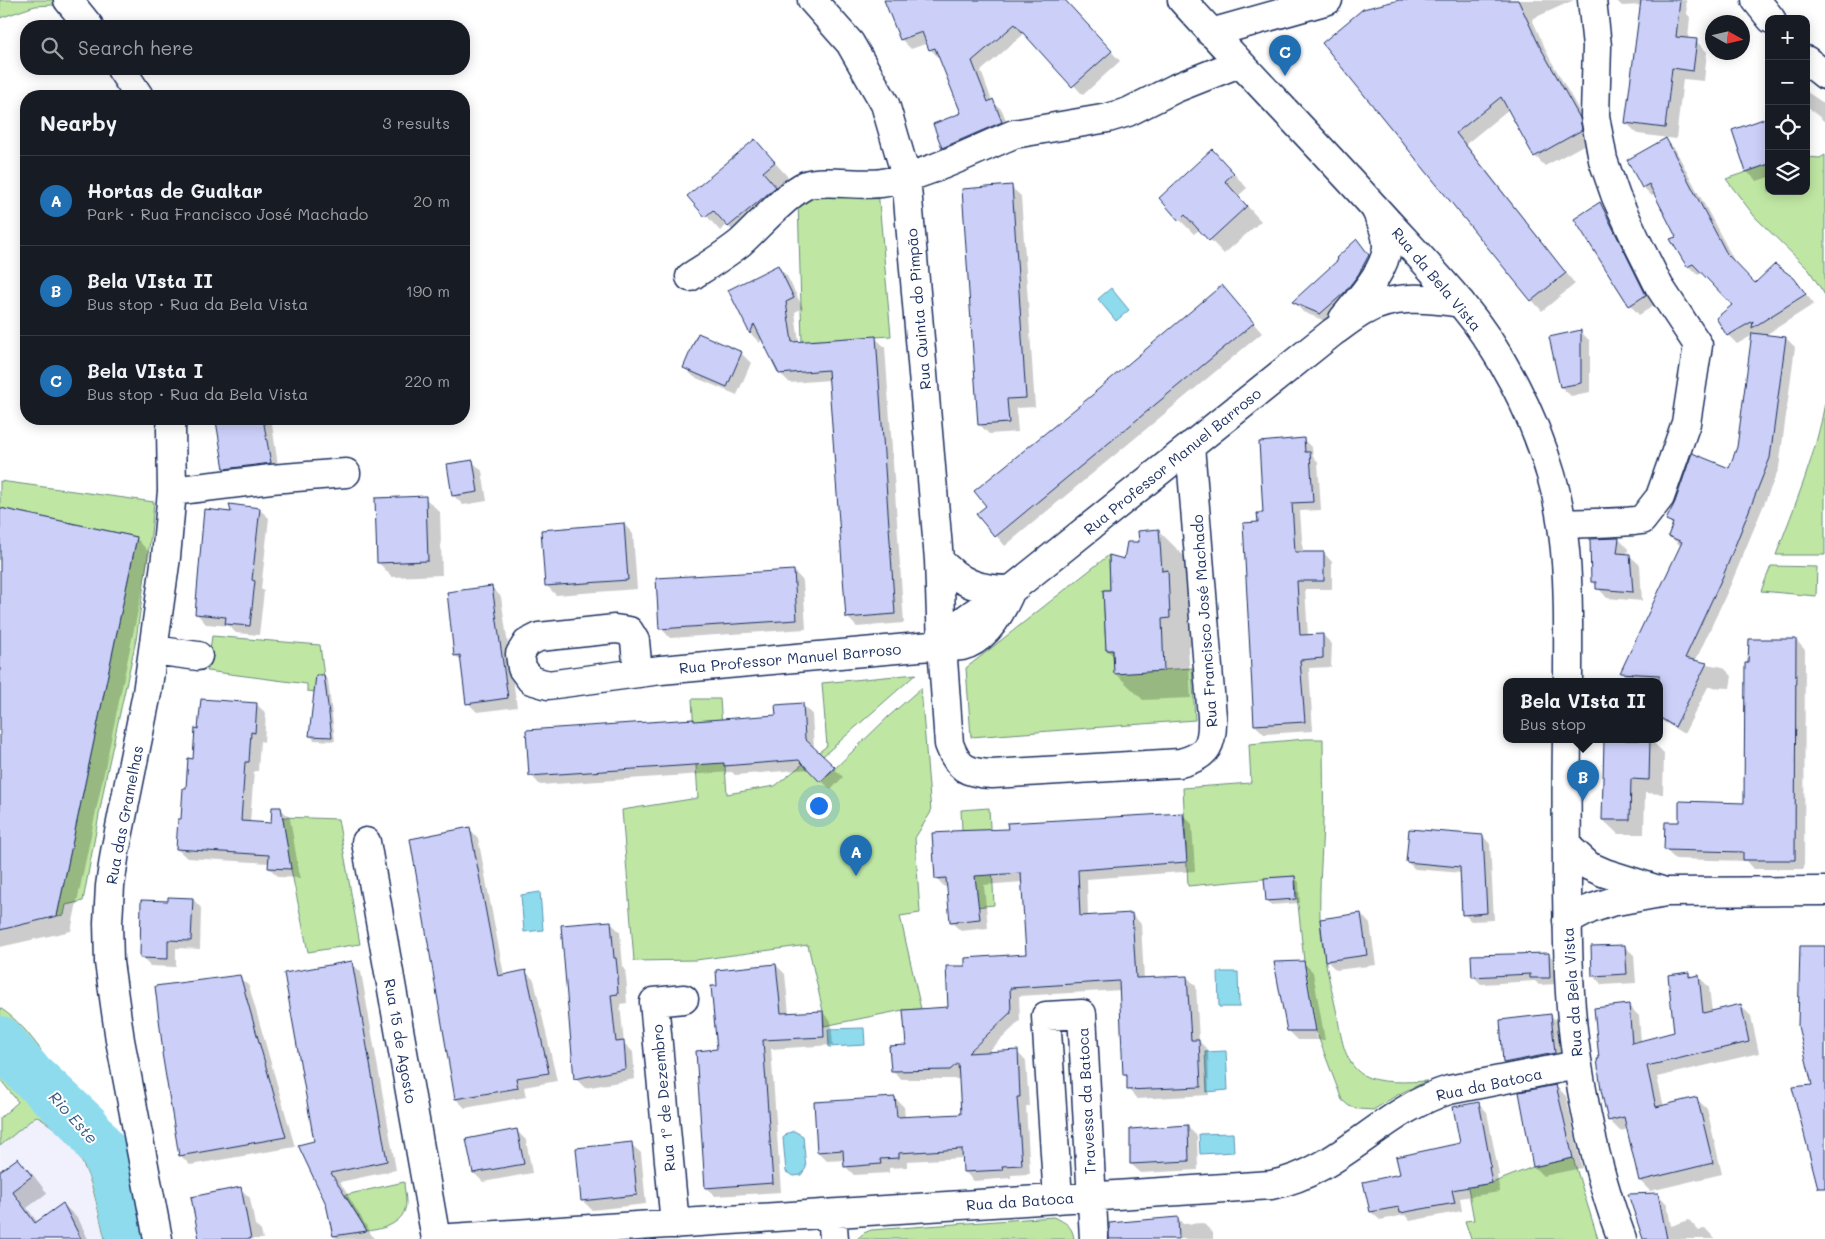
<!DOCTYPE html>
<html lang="en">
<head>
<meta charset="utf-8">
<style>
  :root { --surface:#171b24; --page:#242831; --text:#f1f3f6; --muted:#9ea1a6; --line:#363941; --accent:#1f6fb2 }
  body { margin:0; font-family:Mali,sans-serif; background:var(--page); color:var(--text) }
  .controls { position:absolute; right:15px; top:15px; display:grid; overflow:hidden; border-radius:10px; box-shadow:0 2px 12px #0003 }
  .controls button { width:45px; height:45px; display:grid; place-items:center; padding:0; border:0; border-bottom:1px solid var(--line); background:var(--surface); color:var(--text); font:25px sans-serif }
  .compass { position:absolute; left:1705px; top:15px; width:45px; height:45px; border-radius:50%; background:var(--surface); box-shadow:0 2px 12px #0003; rotate:98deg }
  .you { position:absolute; left:818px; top:805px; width:18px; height:18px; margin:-12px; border:4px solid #fff; border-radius:50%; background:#1a73e8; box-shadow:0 0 0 8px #1a73e833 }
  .badge { display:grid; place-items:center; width:32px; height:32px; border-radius:50%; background:var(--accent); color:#fff; font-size:16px; font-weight:700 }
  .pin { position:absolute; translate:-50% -41px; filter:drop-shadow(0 1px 2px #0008) }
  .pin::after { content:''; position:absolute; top:26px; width:18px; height:15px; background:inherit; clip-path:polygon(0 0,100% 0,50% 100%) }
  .popup { position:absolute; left:1503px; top:678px; width:160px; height:65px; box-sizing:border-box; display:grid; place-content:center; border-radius:10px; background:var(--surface); filter:drop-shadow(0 1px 4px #0005); font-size:16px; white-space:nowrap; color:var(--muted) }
  .popup b { font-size:19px; color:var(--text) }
  .popup::after { content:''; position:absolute; left:50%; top:100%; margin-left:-10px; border:10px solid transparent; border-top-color:var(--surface) }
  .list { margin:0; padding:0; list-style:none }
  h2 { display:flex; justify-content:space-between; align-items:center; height:65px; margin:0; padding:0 20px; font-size:21px }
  h2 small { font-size:16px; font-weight:400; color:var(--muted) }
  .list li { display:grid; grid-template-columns:32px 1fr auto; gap:15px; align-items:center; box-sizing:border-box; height:90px; padding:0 20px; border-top:1px solid var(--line) }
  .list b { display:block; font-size:19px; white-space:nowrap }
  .list p { margin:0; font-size:16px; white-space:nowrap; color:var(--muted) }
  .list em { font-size:16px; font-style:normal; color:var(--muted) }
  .icon { flex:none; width:28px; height:28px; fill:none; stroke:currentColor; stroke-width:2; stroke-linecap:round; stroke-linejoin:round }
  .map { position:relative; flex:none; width:1825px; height:1239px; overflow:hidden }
  .search { position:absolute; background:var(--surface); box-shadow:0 2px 12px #0003; left:20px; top:20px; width:450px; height:55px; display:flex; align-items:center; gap:12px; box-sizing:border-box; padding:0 18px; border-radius:20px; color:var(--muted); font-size:19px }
  .panel { position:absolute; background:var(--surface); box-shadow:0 2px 12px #0003; left:20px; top:90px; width:450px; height:335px; border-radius:20px }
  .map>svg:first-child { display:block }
  .built { fill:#f0f1fd }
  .green { fill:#bfe7a3; stroke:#6d8b80 }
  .water { fill:#8edbee; stroke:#6096b4 }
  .shadow { fill:#0003; fill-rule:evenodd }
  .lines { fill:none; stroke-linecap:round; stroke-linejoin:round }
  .river { stroke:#8edbee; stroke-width:48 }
  .building { fill:#ccd0f8; stroke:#1b2f5e }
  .street-casing { stroke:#1b2f5e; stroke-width:31 }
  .secondary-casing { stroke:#1b2f5e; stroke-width:31 }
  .street { stroke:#fff; stroke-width:28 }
  .secondary { stroke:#fff; stroke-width:28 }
  .labels { text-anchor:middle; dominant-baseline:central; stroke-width:4; stroke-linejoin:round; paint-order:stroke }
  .street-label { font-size:15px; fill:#1b2f5e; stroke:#fff }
  .water-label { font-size:16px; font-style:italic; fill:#385a82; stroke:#fff }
</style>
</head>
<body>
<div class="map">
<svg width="1825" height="1239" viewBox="0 0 1825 1239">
  <rect width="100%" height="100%" fill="#fff"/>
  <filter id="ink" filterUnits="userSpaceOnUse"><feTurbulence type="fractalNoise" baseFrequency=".02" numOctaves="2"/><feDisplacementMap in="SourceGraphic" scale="10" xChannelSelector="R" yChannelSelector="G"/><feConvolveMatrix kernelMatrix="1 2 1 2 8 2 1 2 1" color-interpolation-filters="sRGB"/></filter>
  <g filter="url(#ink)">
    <!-- built -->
    <path class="built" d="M37 1116 57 1129 77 1151 88 1174 105 1239H0V1146Z"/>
    <!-- green -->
    <path class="green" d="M0 0H57L64 10 52 5 35 6 0 18Z
      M1825 155V295L1809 270 1755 217 1726 179 1769 164V191H1806V157L1820 158Z
      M878 190 891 336 802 342 798 199 806 194Z
      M1825 403V555H1776C1795 505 1816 455 1825 403Z
      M0 481 154 502 151 534 136 640 107 772 83 901 66 905 64 915 57 916 137 537 0 508Z
      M1109 555 1110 590H1103L1106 650H1113L1114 673 1192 668 1195 720 971 737 966 668Z
      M1771 566 1817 567 1816 596 1761 591Z
      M212 636 320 645 326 693 307 691V684L207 671Z
      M916 674 823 756 819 752 827 746 822 683Z
      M921 688 931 812 915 838 920 913 900 916 921 1009 903 1010 824 1026 823 1011 808 945 696 960 634 961 622 810 698 798 692 699H720L727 794 775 786 803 764 821 782 888 717Z
      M1305 739H1323C1323 767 1324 794 1323 822 1322 854 1319 885 1320 917 1321 949 1330 982 1337 1014 1341 1035 1343 1062 1363 1075 1378 1084 1409 1082 1427 1081L1399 1094 1373 1110 1359 1109 1349 1106 1342 1100 1316 1031 1304 961 1295 876 1188 886 1183 788 1251 783 1249 744Z
      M989 808 994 905 966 908 961 810Z
      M282 817 338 819 360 944 308 952 291 869Z
      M0 1008C17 1019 29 1034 41 1050L28 1062 8 1039 0 1032Z
      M0 1046 26 1080 76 1131 95 1155 105 1180 119 1239H105C92 1185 88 1146 36 1116L0 1146V1118L18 1102 0 1079Z
      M1573 1158 1598 1239H1471L1465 1221 1474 1220 1465 1171 1471 1187 1492 1183 1533 1167Z
      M404 1182C404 1188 406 1196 406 1202 406 1223 384 1229 367 1231L345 1195Z
      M1053 1217C1065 1221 1073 1227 1074 1239H857L864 1233 871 1230Z"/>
    <!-- water -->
    <path class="water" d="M1111 288 1129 310 1116 321 1098 299Z
      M540 892 543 930 524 932 521 895Z
      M1218 972H1238L1239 1007H1219Z
      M864 1028 865 1045 829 1047 828 1029Z
      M1226 1051 1228 1090 1207 1092 1205 1052Z
      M794 1131 803 1136 806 1168 801 1175 794 1176 786 1172 783 1138 788 1133Z
      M1233 1133 1234 1152 1200 1154 1199 1134Z"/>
    <!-- shadow -->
    <path class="shadow" d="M886 0H1064L1120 61 1083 95 1025 33 981 71 992 101 1002 110 1011 132 953 157 943 147 963 114 940 59 930 49 928 43 911 49 901 39Z
      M1403 0H1574L1532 19 1549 57 1590 130 1591 141 1545 166 1535 156 1509 109 1466 144 1575 284 1542 311 1532 300 1421 162 1410 152 1323 43Z
      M1616 0H1686L1687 14 1690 17 1688 39 1696 41 1707 52 1704 81 1683 79 1676 139 1638 134 1626 123 1642 5 1622 6Z
      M1807 92 1825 104V122L1806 105Z
      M1769 118V177L1757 181 1747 172 1733 131Z
      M1666 140 1675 149 1736 264 1755 284 1793 278 1814 304 1764 336 1786 338 1795 347 1779 468 1731 584 1695 662 1723 667 1732 676 1730 688 1708 687 1684 734 1659 719V682L1630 681 1622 672 1681 546 1669 536 1673 526 1668 520 1730 470 1738 447 1753 335 1737 344 1728 335 1733 305 1703 272 1698 275 1688 266 1678 237 1656 194 1652 196 1643 187Z
      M755 141 788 177 776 187 789 202 743 241 727 225 720 231 689 196Z
      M1226 165 1247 188 1238 196 1261 221 1224 254 1200 229 1194 234 1180 220Z
      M1011 187 1021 196 1035 407 1016 408 1018 432 989 434 979 424Z
      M1600 204 1609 213 1655 305 1639 315 1630 305Z
      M1356 241 1378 266 1330 323 1303 312 1294 302 1339 260Z
      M778 267 787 276 803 308 795 312 799 343 875 338 885 347 904 623 857 627 847 617 830 380 790 383 780 373 762 337 760 343 751 334 730 291Z
      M1222 287 1262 333 1005 546 978 514 988 506 1097 393Z
      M1581 332 1590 341V392L1571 396 1561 387Z
      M741 353 751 363 737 395 694 377 684 367Z
      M237 419H266L272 424 279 473 234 478 225 468 217 422Z
      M1304 440 1312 448 1313 456 1318 462 1321 510 1300 511 1303 553H1324L1332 562V589H1305L1308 636 1323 635 1332 644 1331 667 1309 668 1313 731 1264 734 1255 725 1259 524Z
      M473 462 482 471 487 501 463 505 453 495Z
      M425 498 440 512 442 575 392 577 378 562Z
      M0 509 136 538 150 553 71 931 0 947Z
      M259 509 269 518 261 589 264 591 259 635 236 633 229 626 206 624 197 614 232 514Z
      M624 524 633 534 637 589 556 595 547 586Z
      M1158 530 1185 557 1188 593 1194 599 1197 645 1188 646 1191 698 1143 700 1115 673V657L1107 650 1112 591 1126 561 1140 543Z
      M1619 539 1628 549 1627 555 1630 556 1640 565 1642 601 1607 598 1592 581Z
      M794 571 803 581 806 629 670 638 661 628Z
      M492 587 501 597 517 707 477 712 468 703 462 662 455 655Z
      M1796 640 1805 650 1804 869H1754L1747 861 1675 859 1666 850 1680 824 1745 804Z
      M324 676 328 680 335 741 314 740 310 735Z
      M256 704 266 713 264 742 260 741 258 771H254L250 823 272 825 280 808 290 818 300 878 279 877 269 868 270 863 187 858 177 849 200 730Z
      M802 704 812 714 814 749 843 777 831 790 810 769 735 775 732 772 540 785 531 775 695 722 778 716Z
      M1605 740H1651L1664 753 1663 794 1645 793 1644 834H1618L1603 820Z
      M1183 815 1192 824 1195 871 1087 879 1088 917 1132 914 1141 924 1144 979 1187 977 1196 986 1199 1041 1208 1050 1209 1095 1137 1099 1128 1089V1078L1124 1075 1121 990 1019 996 1020 1021 986 1054 1017 1052 1026 1061 1029 1106H1026L1030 1174 1011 1175V1178L974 1181 965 1172 964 1158 907 1161V1167L889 1168V1173L854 1175 845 1166 844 1160 827 1161 818 1152 895 1098 904 1107 905 1118 962 1115 960 1079H901L892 1070 907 1046 949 1009 966 967 1027 956 1023 882 984 885 988 928 961 931 951 922 948 887H945L936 878 1009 830Z
      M470 829 478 838 504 975 525 971 534 980 557 1081 524 1087 526 1097 465 1108 456 1099 411 840Z
      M1483 836 1490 844 1494 920 1471 921 1464 914 1462 873 1415 869 1407 862Z
      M1294 877 1299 882 1300 903 1271 905 1267 901Z
      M193 899 201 908 200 949 176 948V967L150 966 142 958 169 902Z
      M1361 914 1370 924 1376 965 1336 970 1326 960Z
      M611 923 620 932 623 966 625 969 627 987H626L627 1003 620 1004 624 1043 633 1052 635 1079 585 1088 575 1078Z
      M1624 946 1634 955 1636 983 1602 985 1593 975Z
      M1549 954 1556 962 1557 984 1539 985 1535 981 1481 984 1473 976Z
      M1303 962 1313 972 1325 1040H1298L1288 1030ZM1304 970H1307L1318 1037 1316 1038Z
      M351 963 361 972 396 1170 340 1182 374 1239H337L334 1236 315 1142Z
      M776 965 785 974 789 1014 822 1012 831 1021 833 1045 771 1049 781 1192 715 1196 706 1187 719 1050V987Z
      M1688 973 1693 977H1699L1709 987 1712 1012 1741 1006 1751 1016 1759 1053 1657 1077 1664 1107 1697 1099 1707 1109 1722 1174 1650 1191 1640 1181 1628 1129 1620 1131 1609 1120 1600 1060 1628 1005 1639 1016 1641 1042 1676 1033Z
      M239 977 249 986 295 1147 190 1165 180 1155Z
      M1551 1015 1560 1025 1564 1062 1514 1072 1504 1063 1501 1021Z
      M1556 1086 1566 1096 1582 1168 1543 1176 1534 1167Z
      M1479 1104 1487 1112 1499 1175 1497 1176 1500 1192 1460 1198 1462 1211 1410 1221 1405 1215 1380 1220 1371 1212 1401 1175 1462 1144Z
      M1187 1126 1197 1136 1198 1170 1141 1173 1131 1164Z
      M517 1131 526 1140 532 1173 483 1182 474 1173Z
      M631 1144 641 1153 646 1204 592 1210 582 1200Z
      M18 1159 34 1176 47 1193 27 1208 38 1223 63 1204 79 1220 88 1239H0V1173Z
      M241 1189 250 1198 255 1225 261 1231 263 1239H200Z
      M1658 1194 1667 1204 1671 1226 1689 1220 1699 1231 1705 1228 1715 1239H1644Z
      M1178 1218 1183 1224 1203 1223 1213 1233V1239H1126Z"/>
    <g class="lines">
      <!-- river -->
      <path class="river" d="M0 1040 28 1072 86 1126 105 1153 116 1180 130 1239"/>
    </g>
    <!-- building -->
    <path class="building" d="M884 0H1065L1112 51 1072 87 1015 24 972 61 988 102 993 99 1002 122 942 148 933 124 961 113 935 48 929 50 922 32 900 40Z
      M1399 0H1518L1539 45 1580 118 1582 130 1534 157 1501 97 1456 133 1566 273 1531 301 1322 43 1363 9Z
      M1641 0H1680L1676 37 1697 39 1693 71 1672 68 1665 128 1625 123Z
      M1769 117V164L1746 172 1732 130Z
      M1666 138 1727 254 1755 283 1775 264 1794 278 1806 294 1752 328 1753 321 1727 336 1716 318 1732 305 1693 264 1687 267 1670 239 1676 237 1649 184 1642 188 1627 160Z
      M755 139 775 162 763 172 776 187 728 227 713 210 705 217 687 196Z
      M1212 149 1234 173 1225 181 1247 206 1209 241 1185 215 1179 221 1159 198Z
      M1012 185 1026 398 1007 399 1009 423 978 425 962 189Z
      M1600 202 1646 295 1629 306 1574 219Z
      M1357 239 1369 255 1358 275 1344 293 1320 314 1292 302 1338 260 1336 258Z
      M778 265 794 298 786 302 792 342 876 336 895 614 846 618 828 370 779 374 754 324 750 334 728 290Z
      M1222 285 1254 323 995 537 976 514 986 506 974 491 1096 392H1095Z
      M1581 330V383L1560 387 1549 337Z
      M698 333 742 352 727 387 683 368Z
      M1752 333 1786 337 1770 458 1723 576 1685 658 1707 663 1675 727 1659 717V675L1620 673 1682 542 1668 536 1673 523 1666 520 1675 502 1692 453 1729 468 1737 447Z
      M229 419H263L271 463 224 469 216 421Z
      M1304 438 1305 452H1310L1313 502 1292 503 1295 552H1324V581H1297L1300 635 1323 634V658L1300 660 1305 722 1254 725 1243 523 1258 522 1257 513H1263L1259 442Z
      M473 460 478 492 452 496 447 464Z
      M426 496 428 561 377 563 375 498Z
      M229 504 260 508 252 580 255 581 250 626 225 624 226 617 195 614 204 509 231 512Z
      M0 508 137 537 57 916 0 930Z
      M624 523 628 580 545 586 541 530Z
      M1159 529 1162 571 1168 570 1170 618 1162 619 1164 671 1114 674 1113 650H1106L1103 590H1110L1109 555 1124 559 1127 542H1139L1138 531Z
      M1619 538 1617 553 1630 554 1633 592 1596 589V582H1591L1590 539Z
      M794 570 797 620 659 629 656 578Z
      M492 586 508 698 466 704 460 655 454 656 447 592Z
      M1749 639H1796L1795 860H1743V852L1664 850 1665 822H1679V801L1744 803 1745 663H1748Z
      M316 675H324L332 737 309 736Z
      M201 699 257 703 255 733 251 732 249 762H245L241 821 271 823 272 807H281L291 869 268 868 269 855 176 849 178 819H181L183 788H186L188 758 193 759 195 728 198 729Z
      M803 703 805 739 835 767 820 782 799 760 724 766V763L529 776 526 730 694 719V721L776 715 775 705Z
      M1604 740H1650L1649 780 1631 779 1630 820H1602Z
      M1183 813 1187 862 1078 870 1080 916 1132 913 1136 978 1187 976 1191 1040H1199L1201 1087 1127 1090V1075H1123L1119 981 1010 988 1011 1012 968 1053 1018 1050 1020 1097H1017L1022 1165 1002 1166 1003 1170 963 1172 962 1149 899 1153V1158L880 1159 881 1164 844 1167 843 1150 817 1152 814 1102 895 1097 897 1117 961 1114 958 1063 950 1070 891 1071 889 1046 906 1045 903 1010 948 1007 946 966H965V958L1026 954 1021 873 975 876 980 919 950 922 946 878 935 879 932 833 951 832V831L1008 829 1007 823Z
      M470 827 498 976 526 970 549 1073 516 1078 518 1088 455 1099 410 839Z
      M1409 829 1483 835 1487 913 1462 915 1460 867 1406 862Z
      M1295 876 1296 899 1266 901 1264 878Z
      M168 897 193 898 191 941 168 940V959L140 958 141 900 168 901Z
      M1361 913 1367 955 1325 961 1320 919Z
      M611 921 614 958H616L618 978H617L618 994 611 995 616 1042 624 1041 626 1069 574 1079 561 925Z
      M1625 945 1627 974 1592 976 1591 946Z
      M1800 946H1825V1188H1818L1792 1087 1812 1085 1798 1026Z
      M1549 953 1550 978H1530V974L1472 977 1471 955Z
      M352 961 387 1161 331 1173 367 1231 333 1236 326 1204 298 1145 314 1141 284 973Z
      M1304 961 1316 1031H1287L1274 962Z
      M776 964 781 1013 823 1011 824 1037 763 1040 773 1183 705 1188 696 1051 717 1049 711 986H717L716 970Z
      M1689 972V977L1699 975 1703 1013 1741 1004 1749 1042 1647 1066 1656 1107 1697 1097 1713 1163 1639 1181 1624 1117 1608 1121 1601 1090 1597 1059H1599L1594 1008 1629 1004 1632 1043 1674 1032 1668 975Z
      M240 975 286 1137 179 1156 162 1053 163 1052 155 986Z
      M1551 1014 1555 1053 1503 1063 1500 1020Z
      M1556 1085 1573 1158 1533 1167 1519 1092Z
      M1479 1102 1491 1167H1489L1492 1183 1452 1190 1455 1203 1400 1213 1399 1207 1370 1212 1363 1182 1400 1174 1396 1157 1460 1143 1453 1107Z
      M1188 1125 1189 1161 1130 1164V1129Z
      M517 1129 524 1164 473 1173 466 1139Z
      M632 1142 637 1195 581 1201 576 1148Z
      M18 1158 32 1176 12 1191 35 1223 63 1203 81 1239H0V1171Z
      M241 1187 251 1239H199L191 1197Z
      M1658 1193 1667 1239H1643L1628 1194Z
      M1178 1217 1179 1239H1109V1223Z"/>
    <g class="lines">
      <defs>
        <path id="street" d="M68 0 89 26
          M812 0 850 43 885 104 906 176 939 560 942 645 949 744C958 768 966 773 992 774L1180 763C1208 756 1213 744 1212 717L1190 446
          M1756 0 1771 19
          M1211 33 1328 0
          M1806 60 1825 75
          M121 69 139 96
          M690 277C707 266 725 255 740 243 758 227 786 194 806 185 822 179 862 186 882 183 925 176 973 151 1014 134L1108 118 1128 112 1176 88 1239 63
          M1343 319C1358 300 1387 270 1387 245 1387 232 1380 219 1375 208
          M172 491 271 479 346 473
          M1563 524C1589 522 1615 524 1642 520L1660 497 1686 423 1698 345 1659 286 1636 240 1616 197 1603 160 1595 116 1597 46 1592 0
          M939 560C961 584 979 590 1011 590
          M942 645C958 619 986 606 1011 590L1333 332C1343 325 1352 318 1362 312 1392 294 1428 298 1461 303
          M153 650 198 656
          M638 673 635 641 629 631 615 629 539 637 527 643 520 654 522 668 531 680 548 685 661 670 942 645C948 646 956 647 962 646 986 640 1002 611 1011 590
          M366 842 436 1239
          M1567 846 1589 866 1605 873 1662 891
          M1567 921 1590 909 1611 902 1666 892 1825 891
          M1058 1199 1046 1016 1082 1014 1094 1239
          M832 1214 834 1239
          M675 1224 654 1002 684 999
          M158 1239 120 1040 109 962 108 923 110 886 115 852 147 693 166 557 172 491 171 429 172 419
          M436 1239 1271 1185C1340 1172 1383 1110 1449 1090L1577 1065"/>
        <path id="secondary" d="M1182 0C1246 71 1313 139 1377 210 1405 241 1433 270 1460 302 1501 351 1533 413 1551 475 1571 542 1568 613 1568 682
          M1567 740C1566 789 1567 839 1567 888 1568 947 1568 1008 1578 1066 1587 1125 1601 1183 1622 1239"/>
      </defs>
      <!-- street casing -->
      <use href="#street" class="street-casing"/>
      <!-- secondary casing -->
      <use href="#secondary" class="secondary-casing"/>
      <!-- street -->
      <use href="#street" class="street"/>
      <!-- secondary -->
      <use href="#secondary" class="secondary"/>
    </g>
  </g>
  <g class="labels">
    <!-- street labels -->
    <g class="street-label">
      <text transform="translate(1437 279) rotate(50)">Rua da Bela Vista</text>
      <text transform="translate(918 309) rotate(-95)">Rua Quinta do Pimpão</text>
      <text transform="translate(1172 461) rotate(-39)">Rua Professor Manuel Barroso</text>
      <text transform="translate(1204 621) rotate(-94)">Rua Francisco José Machado</text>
      <text transform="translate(790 658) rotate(-5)">Rua Professor Manuel Barroso</text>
      <text transform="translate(124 815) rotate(-79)">Rua das Gramelhas</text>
      <text transform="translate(1572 992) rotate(-94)">Rua da Bela Vista</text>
      <text transform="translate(401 1041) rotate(80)">Rua 15 de Agosto</text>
      <text transform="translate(1489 1084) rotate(-12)">Rua da Batoca</text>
      <text transform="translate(663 1098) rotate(-95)">Rua 1º de Dezembro</text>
      <text transform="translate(1086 1101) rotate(-93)">Travessa da Batoca</text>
      <text transform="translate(1020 1201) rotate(-4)">Rua da Batoca</text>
    </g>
    <!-- water labels -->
    <g class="water-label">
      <text transform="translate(74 1117) rotate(48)">Rio Este</text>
    </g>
  </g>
</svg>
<div class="controls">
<button>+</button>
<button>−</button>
<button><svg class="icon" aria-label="locate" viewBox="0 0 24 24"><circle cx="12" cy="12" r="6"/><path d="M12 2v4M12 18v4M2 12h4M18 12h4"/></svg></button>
<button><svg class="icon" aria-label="layers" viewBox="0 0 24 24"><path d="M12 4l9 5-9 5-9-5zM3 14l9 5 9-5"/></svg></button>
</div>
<svg class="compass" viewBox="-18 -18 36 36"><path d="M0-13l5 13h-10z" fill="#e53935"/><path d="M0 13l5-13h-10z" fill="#9ea1a6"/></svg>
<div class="you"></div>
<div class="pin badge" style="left:856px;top:876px">A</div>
<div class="pin badge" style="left:1583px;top:801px">B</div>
<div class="popup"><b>Bela VIsta II</b>Bus stop</div>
<div class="pin badge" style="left:1285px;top:76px">C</div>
<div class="search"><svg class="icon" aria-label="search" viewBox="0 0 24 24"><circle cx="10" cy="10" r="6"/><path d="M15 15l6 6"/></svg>Search here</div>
<section class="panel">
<h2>Nearby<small>3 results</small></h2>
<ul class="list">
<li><span class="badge">A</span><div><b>Hortas de Gualtar</b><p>Park · Rua Francisco José Machado</p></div><em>20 m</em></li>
<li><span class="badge">B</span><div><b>Bela VIsta II</b><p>Bus stop · Rua da Bela Vista</p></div><em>190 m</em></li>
<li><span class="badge">C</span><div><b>Bela VIsta I</b><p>Bus stop · Rua da Bela Vista</p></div><em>220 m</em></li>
</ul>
</section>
</div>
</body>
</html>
